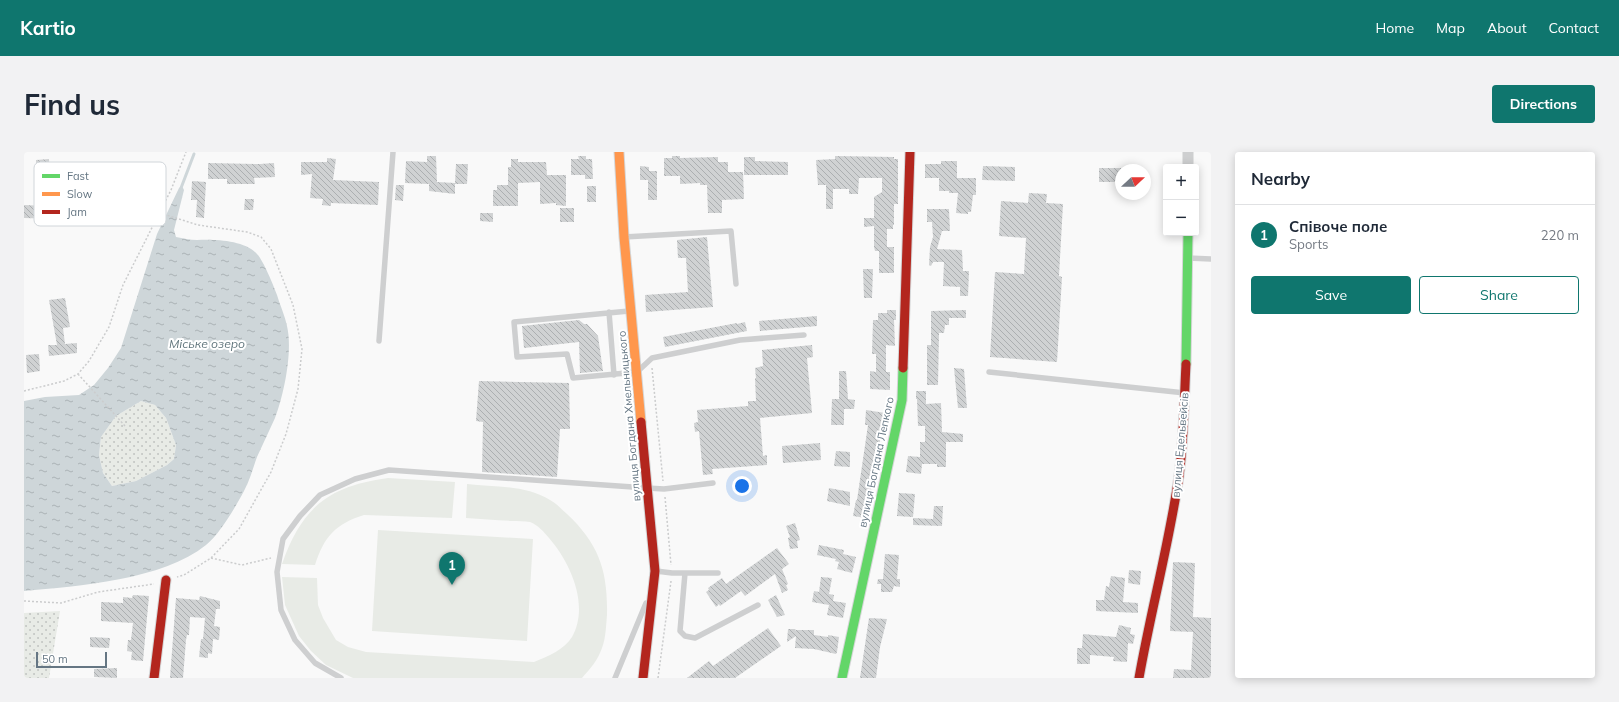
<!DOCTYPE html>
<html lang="en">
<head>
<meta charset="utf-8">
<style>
  :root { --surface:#fff; --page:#f2f2f3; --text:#1f2937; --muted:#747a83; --line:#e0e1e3; --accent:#0f766e }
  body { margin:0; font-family:Mulish,sans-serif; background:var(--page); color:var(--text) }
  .controls { position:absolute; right:12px; top:12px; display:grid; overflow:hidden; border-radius:4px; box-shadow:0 2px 10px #0003 }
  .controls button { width:36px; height:36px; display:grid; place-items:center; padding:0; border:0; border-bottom:1px solid var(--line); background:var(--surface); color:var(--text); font:20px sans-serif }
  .compass { position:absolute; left:1091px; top:12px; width:36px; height:36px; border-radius:50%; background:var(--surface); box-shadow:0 2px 10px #0003; rotate:68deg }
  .scale { position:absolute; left:12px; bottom:10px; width:71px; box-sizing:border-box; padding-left:4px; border:2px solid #657683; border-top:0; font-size:11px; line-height:14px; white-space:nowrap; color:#657683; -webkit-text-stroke:3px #fff; paint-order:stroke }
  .you { position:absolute; left:718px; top:334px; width:14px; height:14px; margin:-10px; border:3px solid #fff; border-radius:50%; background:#1a73e8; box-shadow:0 0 0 6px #1a73e833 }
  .badge { display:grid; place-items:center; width:26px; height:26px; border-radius:50%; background:var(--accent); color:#fff; font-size:13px; font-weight:700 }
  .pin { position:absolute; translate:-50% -33px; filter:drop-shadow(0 1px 2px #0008) }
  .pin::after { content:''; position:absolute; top:21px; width:14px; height:12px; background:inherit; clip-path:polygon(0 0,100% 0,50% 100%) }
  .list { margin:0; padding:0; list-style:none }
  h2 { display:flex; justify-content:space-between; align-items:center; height:52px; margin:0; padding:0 16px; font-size:17px }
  h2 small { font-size:13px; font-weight:400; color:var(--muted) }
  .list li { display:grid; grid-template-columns:26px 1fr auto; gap:12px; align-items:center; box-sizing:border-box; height:60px; padding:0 16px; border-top:1px solid var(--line) }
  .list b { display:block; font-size:15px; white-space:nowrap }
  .list p { margin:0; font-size:13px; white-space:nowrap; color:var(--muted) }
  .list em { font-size:13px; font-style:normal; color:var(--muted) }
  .actions { display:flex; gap:8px; padding:12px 16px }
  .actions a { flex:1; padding:9px 0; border:1px solid var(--accent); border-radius:4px; text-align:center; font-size:14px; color:var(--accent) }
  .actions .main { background:var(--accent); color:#fff }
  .map { position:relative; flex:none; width:1187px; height:526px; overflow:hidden; border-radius:4px }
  header { display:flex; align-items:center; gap:24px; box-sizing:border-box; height:56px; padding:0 20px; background:var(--accent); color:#fff }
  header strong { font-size:19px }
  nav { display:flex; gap:22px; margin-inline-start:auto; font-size:14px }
  .intro { display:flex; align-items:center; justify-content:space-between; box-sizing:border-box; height:96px; padding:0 24px }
  h1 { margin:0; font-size:28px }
  .button { padding:10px 18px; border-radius:4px; background:var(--accent); color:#fff; font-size:14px; font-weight:700 }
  main { display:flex; gap:24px; padding:0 24px }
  aside { flex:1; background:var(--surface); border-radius:4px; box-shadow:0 2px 10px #0003 }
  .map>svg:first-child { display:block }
  .green { fill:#e8ebe6 }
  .park { fill:url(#park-dots) }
  .water { fill:url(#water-ripples); fill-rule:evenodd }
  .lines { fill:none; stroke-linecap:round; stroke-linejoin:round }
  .stream { stroke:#ced6d9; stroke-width:3 }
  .building { fill:url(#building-back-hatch) }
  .fast-casing { stroke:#d5d6d7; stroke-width:11 }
  .slow-casing { stroke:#d5d6d7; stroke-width:11 }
  .jam-casing { stroke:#d5d6d7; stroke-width:11 }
  .path { stroke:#cbcccd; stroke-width:1.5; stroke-dasharray:2 2; stroke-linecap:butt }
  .lane { stroke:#cecfd0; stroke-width:5.5 }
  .street { stroke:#cecfd0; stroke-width:11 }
  .fast { stroke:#63d668; stroke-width:9 }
  .slow { stroke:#ff974d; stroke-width:9 }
  .jam { stroke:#b3261e; stroke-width:9 }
  .labels { text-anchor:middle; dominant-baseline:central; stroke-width:4; stroke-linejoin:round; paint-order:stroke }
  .street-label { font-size:11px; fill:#657683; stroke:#fff }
  .water-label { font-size:12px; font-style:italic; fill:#60757c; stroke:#fff }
  .key { fill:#fff; stroke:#d1d6da; stroke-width:1 }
  .key-label { font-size:11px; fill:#657683 }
</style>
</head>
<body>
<header>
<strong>Kartio</strong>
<nav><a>Home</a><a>Map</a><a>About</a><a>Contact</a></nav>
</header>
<div class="intro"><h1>Find us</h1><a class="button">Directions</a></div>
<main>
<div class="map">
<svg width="1187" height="526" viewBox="0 0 1187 526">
  <defs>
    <pattern id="park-dots" width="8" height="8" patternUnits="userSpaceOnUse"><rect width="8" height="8" fill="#e8ebe6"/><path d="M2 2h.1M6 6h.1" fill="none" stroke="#c0c3c0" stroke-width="1.8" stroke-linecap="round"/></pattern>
    <pattern id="water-ripples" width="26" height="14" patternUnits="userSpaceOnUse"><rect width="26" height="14" fill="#ced6d9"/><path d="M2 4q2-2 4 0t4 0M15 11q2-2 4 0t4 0" fill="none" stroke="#abb2b5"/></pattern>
    <pattern id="building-back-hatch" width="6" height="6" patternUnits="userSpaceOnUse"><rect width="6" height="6" fill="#d0d2d3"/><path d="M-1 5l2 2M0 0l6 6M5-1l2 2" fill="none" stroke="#acafb1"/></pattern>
  </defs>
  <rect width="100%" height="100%" fill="#f9f9f9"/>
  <!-- green -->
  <path class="green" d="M364 326 431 330 428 366 340 363C311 372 300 385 291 413L258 412C278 355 305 334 364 326Z
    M443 332C470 335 502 333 526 348 532 351 537 357 543 362 575 392 584 419 583 463 582 473 582 486 578 496 574 508 566 517 558 526H329L302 513 287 499 275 484 261 453 258 425 293 426 294 453 299 466 312 488 324 495 342 500 510 510C524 504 540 498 548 485 566 453 546 410 525 386 520 380 514 373 506 370 501 369 493 369 488 369 472 368 457 367 442 366Z
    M354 378 509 387 503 489 348 479Z"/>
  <!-- park -->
  <path class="park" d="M117 249 131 253 142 266 152 293 150 307 143 313 112 329 88 334 79 321 75 303 77 285 92 264Z
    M36 459 25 526H0V461Z"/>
  <!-- water -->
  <path class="water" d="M158 34 160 38 150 78 152 85C159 86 166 88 173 88 190 87 221 88 233 102 239 108 250 134 253 143 256 153 261 164 263 174 269 199 260 243 251 266 245 279 239 292 233 305 229 316 226 328 220 339 212 354 196 382 182 393 139 428 54 434 0 439V249L21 245 55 243 70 233 84 216 97 196 133 82 155 36ZM117 249 131 253 142 266 152 293 150 307 143 313 112 329 88 334 79 321 75 303 77 285 92 264Z"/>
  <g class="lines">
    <!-- stream -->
    <path class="stream" d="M157 36 170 2"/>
  </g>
  <!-- building -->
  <path class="building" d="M403 4H412L413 30 431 31 432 12H444L443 32H431V42L405 39V32L381 31 382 9 403 10Z
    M554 4H562V7H568L569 27H561V23H547V7H555Z
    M648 4H656V6L694 5V10H704V20H719L720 47 698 48V61H684L683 33H676V31L656 32V24H640V6H648Z
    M811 4 870 5V7H874V52H870V73H869V77H863V95H870V121H855V99H851L850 95V74L840 75V66H850V45L858 40V26H835L834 42H825V37H809V57H802V33H794L792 8 811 7Z
    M720 5H731V9L764 10V23H720Z
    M303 6 312 7 309 28 355 30 354 53 307 51V54L298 53 299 47 286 46 288 22 277 23V10H303Z
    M25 7 26 27 42 26V10H59V29H45L46 48H60V45H70L69 68 0 66V53L23 54 22 35 13 36 12 8Z
    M487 7H494V10H522L523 23H542V54L532 53V51L516 52V30L494 31V54H469V38H473V33H484V15H487Z
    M917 9H933V26H952V43H949L947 60H944V62L932 61 934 41H925V39H915V26H901V12H917Z
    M184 11 236 12 250 11 251 25 230 26 231 32H203V27H184Z
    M616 14 625 15V19H633V48H624V28H616Z
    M959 14 991 15V29L958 28Z
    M1075 16H1097V30H1075Z
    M168 29 182 30 180 66 172 65 173 48H167Z
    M372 33H380L379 49 371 48Z
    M563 34H572V50H563Z
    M1005 41 1023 42 1022 51 1039 52 1035 124 1038 125 1033 210 966 205 971 120 1000 122 1002 86 975 84 977 49 1004 51Z
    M221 47H230L229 58H220Z
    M536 56H550V70H536Z
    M903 57H925L926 79H918L913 97 938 98 939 119H945L944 144H936V135L919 134 920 110H909L907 114 905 113 906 95 909 85 908 70H903Z
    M456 61H469V70L456 69Z
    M683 85 689 155 622 160 621 143 664 140 662 106H654L653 88Z
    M839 117H849L848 146H840Z
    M41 146 46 175 39 176 41 192 53 191V201L25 204 24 193H33L25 148Z
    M863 158H872V168H870L871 194 862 193V220H866V238L846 237V219L852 220V202H848L849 168H854V161H863Z
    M942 158V166H925V173H921L920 181H915L914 233H903V193H907V159Z
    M793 164V174L736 179 735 169Z
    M555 168 560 172H563L574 184 579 219 556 221 555 190 500 196 498 174Z
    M721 170 723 179 641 195 639 185 713 171V172Z
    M788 193 789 205 783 206 788 261 736 266 739 304 743 303V313L688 317 689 322 679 323 675 279 671 280 670 271 674 270 673 258 724 254V249H732L731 226H732L731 216 739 214 738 198Z
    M15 202 16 219 3 221 2 203Z
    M930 216 940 217 943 256H934Z
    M815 219H822L824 247 831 248 830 257H820V273H807L808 247H815Z
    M455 229 545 231 546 277H536L533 325 458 320 459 270 452 269Z
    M892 239H902V252L917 251 918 280 939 282V290H922V315H913V312H898L897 322 882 320 884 304 896 305V290H901V274H894L893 247H892Z
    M842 258 861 261 842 366 829 364 832 348H833L844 273H841Z
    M796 291 797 308 759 311 758 294Z
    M812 299 826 300V315L810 314Z
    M805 336 826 340V354L803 349Z
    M875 341 891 342 889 365 873 364Z
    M910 354H919L918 374 889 373V366L909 367Z
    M771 371 776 388 773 389 774 396 766 397 764 386 766 385 762 374Z
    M795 393 820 398 819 402 832 405 828 421 813 417 815 410 811 409 812 407 793 403Z
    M753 396 765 412 758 417 764 432 762 433 764 438 758 441 751 422 721 444 717 439 696 454 695 452 692 455 682 440 685 438 684 436 698 426 702 432Z
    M861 402 875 403 873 427H876V435L870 434 868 440H857V432H853L854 427H859Z
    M1149 410 1171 411 1169 465 1187 466V526H1149L1150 517 1167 518 1169 480 1146 479Z
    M1105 418 1117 419 1116 433 1104 431Z
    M1087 424 1101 426 1099 450 1114 451V461L1072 459V448H1080L1082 434 1085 435Z
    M797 425 808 426 805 442 810 443 809 449 822 451 819 466 803 463 805 453 788 450 790 439 795 440Z
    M109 443 125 444 119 509 107 508 108 500 103 499 104 488H107L109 471 77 469V450L99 451V445L108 446Z
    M752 443 761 463 753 465 744 448Z
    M176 444 196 449V457H192L190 474 196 475 195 488 189 487 188 502 184 501V506L175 505 177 487H179L181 466 166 465 165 483H163L162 488 159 526H146L152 446 175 448Z
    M845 466 863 467 856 495 852 526H836Z
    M1095 473 1107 476 1106 482 1111 483 1109 492 1104 491 1103 510 1089 509 1090 505 1066 503V512H1053V496H1058L1059 482 1092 485Z
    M744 476 757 494 711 526H663L685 509 689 514Z
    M764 477H771L772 479V478H790V483L804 485V483L815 485 813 500 812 502 790 497 771 496 772 484 763 490Z
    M66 485 86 486 85 496 66 495Z
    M93 516V526L70 525V517Z"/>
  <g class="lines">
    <defs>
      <path id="fast" d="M1162 212 1164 81
        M818 526 878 248 879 216"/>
      <path id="slow" d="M595 0 600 85 617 270"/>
      <path id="jam" d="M879 216 886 0
        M617 270 631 419 619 526
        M130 526 142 428
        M1115 526C1127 458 1145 392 1155 324 1160 288 1160 248 1162 212"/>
    </defs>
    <!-- fast casing -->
    <use href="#fast" class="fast-casing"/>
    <!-- slow casing -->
    <use href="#slow" class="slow-casing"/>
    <!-- jam casing -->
    <use href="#jam" class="jam-casing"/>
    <!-- path -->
    <path class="path" d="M136 61 174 73 223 80 237 85 247 97 269 153 278 197 274 237 262 282 247 320 215 377 187 406 160 423 153 425
      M628 216 639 329
      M54 222 102 275
      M0 239 40 229 54 222 65 209 85 175 99 133 147 38 162 0
      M641 345 647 413
      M187 406 218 413 247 406
      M0 449 37 451 74 440 130 432
      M634 526 647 429"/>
    <!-- lane -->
    <path class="lane" d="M600 85 707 79 712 132
      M1164 106 1187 107
      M605 159 490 170 493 205 543 202 549 226 613 220 628 206 716 188 780 183
      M585 160 590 223
      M355 189 369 0
      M965 220 1161 241
      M632 419 648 421H694
      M661 421 656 479 661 484 671 486 734 453
      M317 526 291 511 271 488 257 458 253 420 259 387 276 364 296 343 331 327 365 318 623 336 640 337 689 331
      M591 526 622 451"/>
    <!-- street -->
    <path class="street" d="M1164 15V0"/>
    <!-- fast -->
    <use href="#fast" class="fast"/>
    <!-- slow -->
    <use href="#slow" class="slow"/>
    <!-- jam -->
    <use href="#jam" class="jam"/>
  </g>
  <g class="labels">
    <!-- street labels -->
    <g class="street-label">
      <text transform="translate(605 264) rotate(-95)">вулиця Богдана Хмельницького</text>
      <text transform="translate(1156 293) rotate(-85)">вулиця Едельвейсів</text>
      <text transform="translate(852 310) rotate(-78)">вулиця Богдана Лепкого</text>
    </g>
    <!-- water labels -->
    <g class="water-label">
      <text x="183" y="191">Міське озеро</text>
    </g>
  </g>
  <!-- legend -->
  <rect x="10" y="10" width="132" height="64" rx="6" class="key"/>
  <rect x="18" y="22" width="18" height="4" fill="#63d668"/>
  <rect x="18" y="40" width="18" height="4" fill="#ff974d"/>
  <rect x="18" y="58" width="18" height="4" fill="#b3261e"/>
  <g class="key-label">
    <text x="43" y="28">Fast</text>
    <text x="43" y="46">Slow</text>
    <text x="43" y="64">Jam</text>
  </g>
</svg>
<div class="controls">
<button>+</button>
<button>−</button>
</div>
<svg class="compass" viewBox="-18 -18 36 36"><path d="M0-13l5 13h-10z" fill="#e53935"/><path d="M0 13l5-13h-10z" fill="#747a83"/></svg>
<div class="scale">50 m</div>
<div class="you"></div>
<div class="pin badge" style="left:428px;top:433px">1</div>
</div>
<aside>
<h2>Nearby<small></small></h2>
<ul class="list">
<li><span class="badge">1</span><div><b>Співоче поле</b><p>Sports</p></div><em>220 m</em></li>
</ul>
<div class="actions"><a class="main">Save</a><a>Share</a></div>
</aside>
</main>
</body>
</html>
